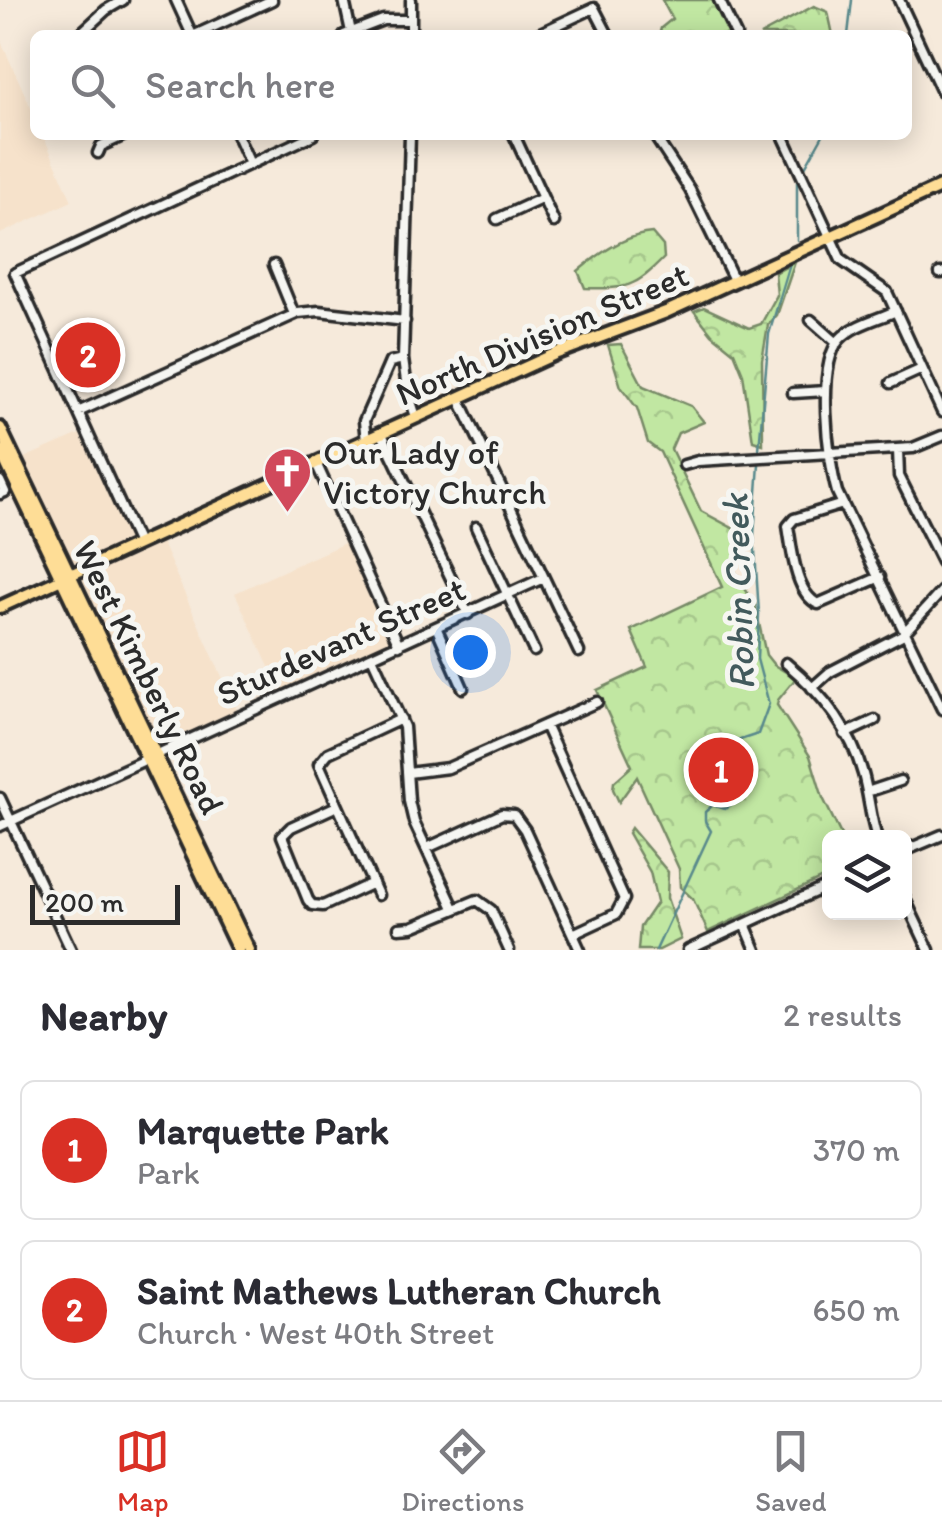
<!DOCTYPE html>
<html lang="en">
<head>
<meta charset="utf-8">
<style>
  :root { --surface:#fff; --page:#f2f2f3; --text:#2b2b33; --muted:#7c7c81; --line:#e1e1e2; --accent:#d93025 }
  body { margin:0; font-family:Itim,sans-serif; background:var(--page); color:var(--text) }
  .controls { position:absolute; right:30px; bottom:30px; display:grid; overflow:hidden; border-radius:15px; box-shadow:0 5px 25px #0003 }
  .controls button { width:90px; height:90px; display:grid; place-items:center; padding:0; border:0; border-bottom:2px solid var(--line); background:var(--surface); color:var(--text); font:50px sans-serif }
  .scale { position:absolute; left:30px; bottom:25px; width:150px; box-sizing:border-box; padding-left:10px; border:5px solid #2b2b2b; border-top:0; font-size:28px; line-height:35px; white-space:nowrap; color:#2b2b2b; -webkit-text-stroke:8px #f6f6f2; paint-order:stroke }
  .you { position:absolute; left:470px; top:652px; width:35px; height:35px; margin:-25px; border:8px solid #fff; border-radius:50%; background:#1a73e8; box-shadow:0 0 0 15px #1a73e833 }
  .badge { display:grid; place-items:center; width:65px; height:65px; border-radius:50%; background:var(--accent); color:#fff; font-size:32px; font-weight:700 }
  .pin { position:absolute; translate:-50% -50%; border:5px solid #fff; box-shadow:0 2px 10px #0006 }
  .list { margin:0; padding:0; list-style:none }
  h2 { display:flex; justify-content:space-between; align-items:center; height:130px; margin:0; padding:0 40px; font-size:42px }
  h2 small { font-size:32px; font-weight:400; color:var(--muted) }
  .list li { display:grid; grid-template-columns:65px 1fr auto; gap:30px; align-items:center; box-sizing:border-box; height:140px; margin:0 20px 20px; padding:0 20px; border:2px solid var(--line); border-radius:15px }
  .list b { display:block; font-size:38px; white-space:nowrap }
  .list p { margin:0; font-size:32px; white-space:nowrap; color:var(--muted) }
  .list em { font-size:32px; font-style:normal; color:var(--muted) }
  .icon { flex:none; width:55px; height:55px; fill:none; stroke:currentColor; stroke-width:2; stroke-linecap:round; stroke-linejoin:round }
  .map { position:relative; flex:none; width:942px; height:950px; overflow:hidden }
  .search { position:absolute; background:var(--surface); box-shadow:0 5px 25px #0003; left:30px; right:30px; top:30px; height:110px; display:flex; align-items:center; gap:25px; box-sizing:border-box; padding:0 35px; border-radius:15px; color:var(--muted); font-size:38px }
  .sheet { height:450px; background:var(--surface) }
  nav { display:flex; justify-content:space-around; align-items:center; box-sizing:border-box; height:140px; border-top:2px solid var(--line); background:var(--surface); font-size:28px; color:var(--muted) }
  nav a { display:grid; justify-items:center; gap:5px }
  nav .on { color:var(--accent) }
  .map>svg:first-child { display:block }
  .built { fill:#f6e2cb }
  .forest { fill:url(#forest-crowns); stroke:#768966; stroke-width:2.5 }
  .lines { fill:none; stroke-linecap:round; stroke-linejoin:round }
  .stream { stroke:#58898c; stroke-width:2.5 }
  .minor-casing { stroke:#2b2b2b; stroke-width:15 }
  .major-casing { stroke:#2b2b2b; stroke-width:18 }
  .minor { stroke:#f6f6f2; stroke-width:8 }
  .major { stroke:#fedd96; stroke-width:10 }
  .labels { text-anchor:middle; dominant-baseline:central; stroke-width:10; stroke-linejoin:round; paint-order:stroke }
  .street-label { font-size:35px; fill:#2b2b2b; stroke:#f6f6f2 }
  .poi-label { font-size:35px; fill:#2b2b2b; stroke:#f6f6f2; text-anchor:start }
  .water-label { font-size:38px; font-style:italic; fill:#425a5c; stroke:#f6f6f2 }
</style>
</head>
<body>
<div class="map">
<svg width="942" height="950" viewBox="0 0 942 950">
  <defs>
    <pattern id="forest-crowns" width="20" height="18" patternUnits="userSpaceOnUse" patternTransform="scale(2.5)"><rect width="20" height="18" fill="#c1e7a2"/><path d="M2 6a3 3 0 1 1 6 0M12 15a3 3 0 1 1 6 0" fill="none" stroke="#a6c68c"/></pattern>
  </defs>
  <rect width="100%" height="100%" fill="#f6eadb"/>
  <filter id="ink" filterUnits="userSpaceOnUse"><feTurbulence type="fractalNoise" baseFrequency=".01" numOctaves="2"/><feDisplacementMap in="SourceGraphic" scale="20" xChannelSelector="R" yChannelSelector="G"/><feConvolveMatrix kernelMatrix="1 2 1 2 8 2 1 2 1" color-interpolation-filters="sRGB"/></filter>
  <g filter="url(#ink)">
    <!-- built -->
    <path class="built" d="M0 39 35 117V135H43L72 201 0 234Z
      M82 433 132 538 69 567 24 458Z
      M160 539 237 710 157 749 75 578Z
      M349 541 394 641 281 693 235 593Z"/>
    <!-- forest -->
    <path class="forest" d="M662 0H714L731 35H659L661 28 672 19Z
      M814 6 828 12 833 35H760Z
      M652 233 663 246 664 258C635 288 626 289 585 288L578 271C597 255 625 235 652 233Z
      M795 262 777 315 768 325 762 360 763 444 753 441 743 374 734 352 712 334 694 311 704 307 749 328 761 324 777 295 775 273Z
      M621 344 643 386 691 406 704 422 678 433 671 449 701 511 738 531 734 570 755 605 766 655 774 665 796 678 778 700 777 705 810 756 823 798 842 837 830 838 829 875 708 932 693 899 680 887 679 869 637 777 619 802 613 789 614 782 632 766 597 690 647 667 631 630 722 587 660 452 648 443 637 408 621 387 608 345Z
      M631 828 668 872 667 898 681 939 659 950H638L640 927 657 902 650 872 628 833Z"/>
    <g class="lines">
      <!-- stream -->
      <path class="stream" d="M848 35 852 0
        M804 169 823 135
        M797 240V181
        M759 449 769 334 790 264
        M656 950 711 831 705 821V812L713 805 725 809 738 799 734 789 719 785 717 775 731 743 758 734 769 704 757 659 759 614 754 535 759 464"/>
      <defs>
        <path id="minor" d="M176 0 192 35
          M344 0 351 32
          M719 0 736 35
          M899 0 942 92
          M79 35 106 10 123 0
          M195 35 272 0
          M344 35 383 20H411
          M411 35V0
          M536 35 594 8 608 35
          M237 135 250 164
          M410 135 403 359 407 389 416 417
          M514 135 554 222
          M654 135 690 190 734 280
          M783 135 841 260 887 292 942 412
          M98 153 101 146 125 135
          M497 219 543 198
          M274 265 294 314
          M940 273H942
          M896 311C878 319 853 325 840 339 816 364 828 460 837 492L942 709
          M811 320 837 343
          M891 383 922 369
          M793 393 826 391
          M459 398 579 652
          M78 412 298 313 319 311 405 321
          M382 434 468 614
          M366 441 364 421 387 369 390 362 403 359
          M898 449 899 476 942 562
          M316 463 399 645
          M684 465 698 461 913 448 942 436
          M0 481 5 492 0 494
          M843 504 794 519 788 526C792 550 795 593 818 604L880 577
          M476 527 534 651
          M138 544 15 273 313 135
          M437 629 463 688
          M372 657 404 727 409 801 414 822 454 908
          M786 663C821 692 851 730 863 774 869 795 870 817 877 838
          M812 688 830 672 902 635 942 591
          M545 725 624 899 616 914 573 934
          M845 734 875 720
          M408 773 448 768 597 702
          M867 792 900 781
          M0 798 71 950
          M337 806 291 827 282 836 308 900 312 905 323 906 373 883
          M0 826 541 579
          M427 848 502 814 514 815 525 830 580 950
          M904 851 942 835
          M378 895 319 764 328 753 401 719
          M904 897 929 950
          M745 924 756 950
          M399 928 412 927 477 900 491 910 509 950
          M688 950 830 885"/>
        <path id="major" d="M0 428 249 950
          M0 450 238 950
          M0 607 557 353 666 312 942 186"/>
      </defs>
      <!-- minor casing -->
      <use href="#minor" class="minor-casing"/>
      <!-- major casing -->
      <use href="#major" class="major-casing"/>
      <!-- minor -->
      <use href="#minor" class="minor"/>
      <!-- major -->
      <use href="#major" class="major"/>
    </g>
  </g>
  <!-- icons -->
  <defs>
    <symbol id="church-pin" viewBox="-11 -11 22 30"><path d="M0 17L-7.5 6A9.5 9.5 0 1 1 7.5 6Z" fill="#d1495b" stroke="#f6f6f2"/><path d="M-1.2-6h2.4v3.5h3.3v2.4h-3.3V6h-2.4V-.1h-3.3v-2.4h3.3Z" fill="#fff"/></symbol>
  </defs>
  <g fill-rule="evenodd">
    <use href="#church-pin" x="260" y="444" width="55" height="75"/>
  </g>
  <g class="labels">
    <!-- street labels -->
    <g class="street-label">
      <text transform="translate(542 334) rotate(-23)">North Division Street</text>
      <text transform="translate(341 641) rotate(-24)">Sturdevant Street</text>
      <text transform="translate(149 677) rotate(64)">West Kimberly Road</text>
    </g>
    <!-- poi labels -->
    <g class="poi-label">
      <text x="323" y="452">Our Lady of<tspan x="323" dy="40">Victory Church</tspan></text>
    </g>
    <!-- water labels -->
    <g class="water-label">
      <text transform="translate(738 592) rotate(-92)">Robin Creek</text>
    </g>
  </g>
</svg>
<div class="controls">
<button><svg class="icon" aria-label="layers" viewBox="0 0 24 24"><path d="M12 4l9 5-9 5-9-5zM3 14l9 5 9-5"/></svg></button>
</div>
<div class="scale">200 m</div>
<div class="you"></div>
<div class="pin badge" style="left:721px;top:770px">1</div>
<div class="pin badge" style="left:88px;top:355px">2</div>
<div class="search"><svg class="icon" aria-label="search" viewBox="0 0 24 24"><circle cx="10" cy="10" r="6"/><path d="M15 15l6 6"/></svg>Search here</div>
</div>
<section class="sheet">
<h2>Nearby<small>2 results</small></h2>
<ul class="list">
<li><span class="badge">1</span><div><b>Marquette Park</b><p>Park</p></div><em>370 m</em></li>
<li><span class="badge">2</span><div><b>Saint Mathews Lutheran Church</b><p>Church · West 40th Street</p></div><em>650 m</em></li>
</ul>
</section>
<nav>
<a class="on"><svg class="icon" aria-label="map" viewBox="0 0 24 24"><path d="M3 6l6-2 6 2 6-2v14l-6 2-6-2-6 2zM9 4v14M15 6v14"/></svg>Map</a>
<a><svg class="icon" aria-label="directions" viewBox="0 0 24 24"><path d="M12 3l9 9-9 9-9-9zM9 14v-3h6M13 9l2 2-2 2"/></svg>Directions</a>
<a><svg class="icon" aria-label="saved" viewBox="0 0 24 24"><path d="M7 4h10v16l-5-4-5 4z"/></svg>Saved</a>
</nav>
</body>
</html>
